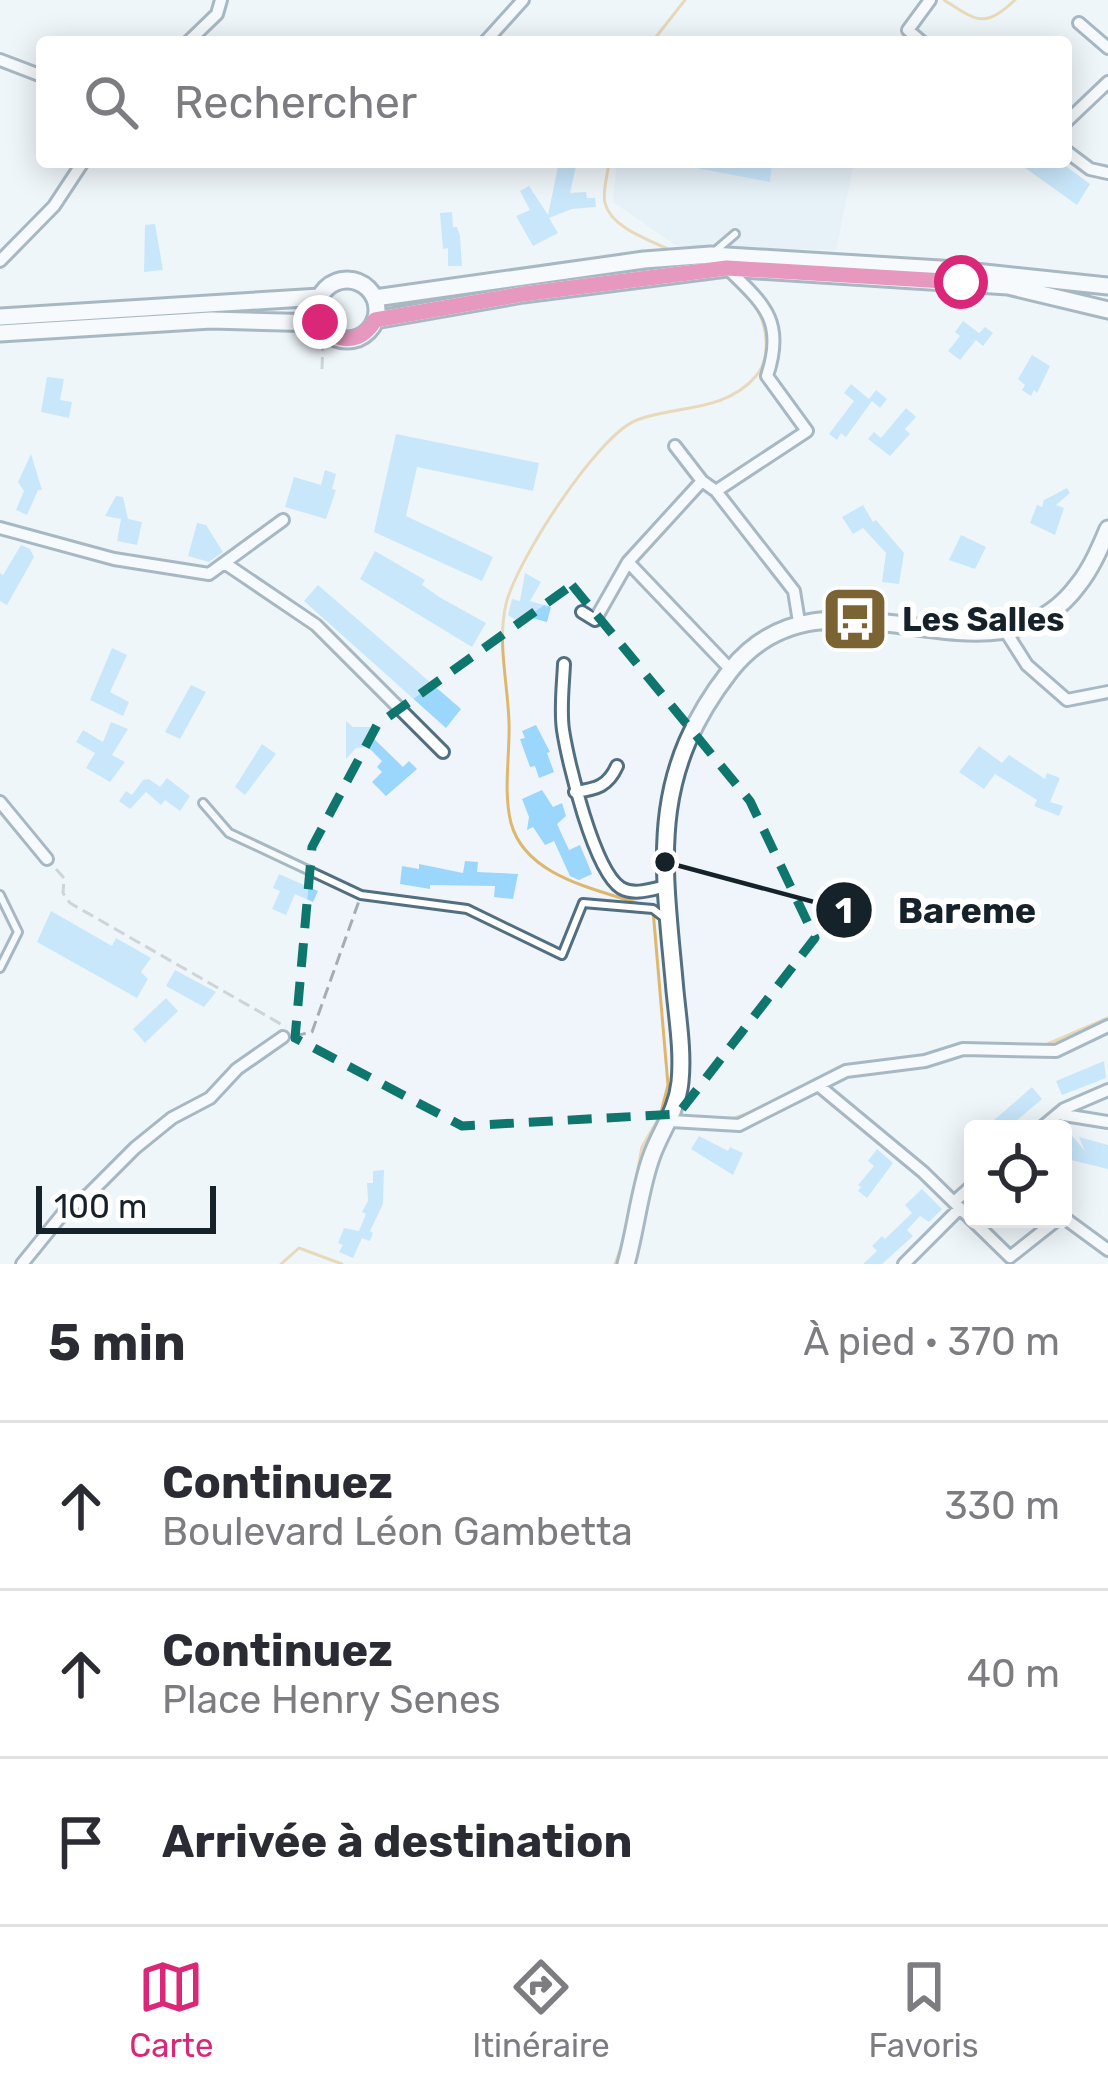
<!DOCTYPE html>
<html lang="fr">
<head>
<meta charset="utf-8">
<style>
  :root { --surface:#fff; --page:#f2f2f3; --text:#2b2b33; --muted:#7c7c81; --line:#e1e1e2; --accent:#db2777 }
  body { margin:0; font-family:Rubik,sans-serif; background:var(--page); color:var(--text) }
  .controls { position:absolute; right:36px; bottom:36px; display:grid; overflow:hidden; border-radius:12px; box-shadow:0 6px 30px #0003 }
  .controls button { width:108px; height:108px; display:grid; place-items:center; padding:0; border:0; border-bottom:3px solid var(--line); background:var(--surface); color:var(--text); font:60px sans-serif }
  .scale { position:absolute; left:36px; bottom:30px; width:180px; box-sizing:border-box; padding-left:12px; border:6px solid #16222a; border-top:0; font-size:33px; line-height:42px; white-space:nowrap; color:#16222a; -webkit-text-stroke:9px #fff; paint-order:stroke }
  .stop { position:absolute; width:36px; height:36px; margin:-27px; border:9px solid #db2777; border-radius:50%; background:#fff }
  .stop.end { background:#db2777; border-color:#fff; box-shadow:0 3px 12px #0008 }
  .list { margin:0; padding:0; list-style:none }
  h2 { display:flex; justify-content:space-between; align-items:center; height:156px; margin:0; padding:0 48px; font-size:51px }
  h2 small { font-size:39px; font-weight:400; color:var(--muted) }
  .list li { display:grid; grid-template-columns:78px 1fr auto; gap:36px; align-items:center; box-sizing:border-box; height:168px; padding:0 48px; border-top:3px solid var(--line) }
  .list b { display:block; font-size:45px; white-space:nowrap }
  .list p { margin:0; font-size:39px; white-space:nowrap; color:var(--muted) }
  .list em { font-size:39px; font-style:normal; color:var(--muted) }
  .icon { flex:none; width:66px; height:66px; fill:none; stroke:currentColor; stroke-width:2; stroke-linecap:round; stroke-linejoin:round }
  .map { position:relative; flex:none; width:1108px; height:1264px; overflow:hidden }
  .search { position:absolute; background:var(--surface); box-shadow:0 6px 30px #0003; left:36px; right:36px; top:36px; height:132px; display:flex; align-items:center; gap:30px; box-sizing:border-box; padding:0 42px; border-radius:12px; color:var(--muted); font-size:45px }
  .sheet { height:660px; background:var(--surface) }
  nav { display:flex; justify-content:space-around; align-items:center; box-sizing:border-box; height:168px; border-top:3px solid var(--line); background:var(--surface); font-size:33px; color:var(--muted) }
  nav a { display:grid; justify-items:center; gap:6px }
  nav .on { color:var(--accent) }
  .map>svg:first-child { display:block }
  .built { fill:#dcebf6 }
  .lines { fill:none; stroke-linecap:round; stroke-linejoin:round }
  .stream { stroke:#deb76e; stroke-width:3 }
  .building { fill:#9bd6fd }
  .lane-casing { stroke:#526e81; stroke-width:12 }
  .street-casing { stroke:#526e81; stroke-width:16 }
  .secondary-casing { stroke:#526e81; stroke-width:21 }
  .path { stroke:#a5adb3; stroke-width:3; stroke-dasharray:12 6; stroke-linecap:butt }
  .lane { stroke:#fff; stroke-width:6 }
  .street { stroke:#fff; stroke-width:10 }
  .secondary { stroke:#fff; stroke-width:15 }
  .route { stroke:#db2777; stroke-width:15 }
  .marked { fill:none; stroke:#0f766e; stroke-width:9; stroke-dasharray:24 15; stroke-linejoin:round }
  .labels { text-anchor:middle; dominant-baseline:central; stroke-width:12; stroke-linejoin:round; paint-order:stroke }
  .poi-label { font-size:33px; font-weight:bold; fill:#16222a; stroke:#fff; text-anchor:start }
  .leader { fill:none; stroke:#16222a; stroke-width:4.5 }
  .callout-dot { fill:#16222a; stroke:#fff; stroke-width:4.5 }
  .mark-label { font-size:36px; text-anchor:middle; font-weight:bold; fill:#fff }
  .callout-label { font-size:36px; text-anchor:middle; font-weight:bold; fill:#16222a; stroke:#fff; stroke-width:12; stroke-linejoin:round; paint-order:stroke }
</style>
</head>
<body>
<div class="map">
<svg width="1108" height="1264" viewBox="0 0 1108 1264">
  <rect width="100%" height="100%" fill="#eff5fa"/>
  <!-- built -->
  <path class="built" d="M617 162H854L836 250 677 246 613 202Z"/>
  <g class="lines">
    <!-- stream -->
    <path class="stream" d="M944 0C977 21 984 29 1015 0
      M652 42 685 0
      M609 162C608 174 602 192 605 203 611 228 650 240 670 250
      M646 906C598 889 526 878 511 823 503 792 510 755 509 723 508 683 497 643 506 604 516 562 597 435 637 420 674 405 725 413 756 376 772 357 767 326 756 307
      M972 1044 1043 1046 1108 1018
      M860 1064 880 1061
      M728 1120 753 1112
      M281 1264 299 1248 342 1264
      M615 1264 625 1236 642 1147 660 1116 668 1085 653 910"/>
  </g>
  <!-- building -->
  <path class="building" d="M559 162H577L570 193 586 192 587 198H595L596 207 572 209 549 218 558 233 533 246 516 216 530 210 520 191 529 186 548 215Z
    M692 162H772L770 182 691 167Z
    M1017 162H1060L1090 184 1077 205Z
    M452 212 453 227H457L460 236 462 266H448V248L443 249 440 213Z
    M155 224 163 270 144 272 145 225Z
    M963 321 979 333 985 327 993 333 983 346 976 340 960 360 948 351 960 336 955 332Z
    M1032 355 1050 366 1037 393 1034 390 1031 396 1022 390 1025 385 1018 379Z
    M47 377 64 379 60 400 72 402 69 418 41 412Z
    M851 384 869 399 876 390 887 399 880 408 872 401 846 437 841 433 837 440 829 434 854 401 844 393Z
    M906 408 916 417 905 429 910 434 890 456 868 439 874 432 881 438Z
    M396 434 539 463 533 491 417 467 406 516 493 557 482 581 374 532Z
    M31 454 42 490H38L27 515 16 510 24 491 18 482Z
    M325 470 336 474 332 489 336 490 326 519 285 507 294 477 321 485Z
    M1067 488 1070 493 1056 505 1064 508 1055 535 1030 523 1037 505 1042 507 1044 500Z
    M116 496 123 497 128 519 142 522 137 545 117 541 121 519 105 516Z
    M863 505 873 522 876 520 904 553 899 584 882 582 886 553 863 528 853 534 842 517Z
    M197 523 206 525 223 552 209 562 188 556Z
    M961 535 986 547 975 569 949 560Z
    M21 545 30 549 34 557 7 605 0 601V573L3 575Z
    M375 551 425 580 422 585 441 598 486 623 472 647 360 579Z
    M525 573 541 582 530 601 551 607 547 622 524 616 517 621 508 615 512 599 520 601Z
    M318 585 461 709 446 728 304 601Z
    M112 648 127 655 110 692 129 702 123 716 90 700Z
    M191 685 206 692 180 739 165 732Z
    M346 721 353 727H370V735L403 767 409 761 417 769 386 796 372 782 382 772 377 767 382 761 368 747 356 748 346 759Z
    M111 722 128 729 112 755 125 762 110 782 86 768 95 753 76 742 83 730 103 742Z
    M536 725 550 752 547 753 554 772 539 778 535 766 530 767 520 739 525 738 522 731Z
    M262 744 276 754 245 795 235 787Z
    M979 746 1002 763 1009 755 1045 779 1047 773 1060 778 1050 802 1063 806 1059 816 1034 806 1037 800 995 774 984 789 959 772Z
    M167 778 190 796 180 811 165 800 161 805 146 792 130 809 119 801 126 791 132 795 143 780 149 779 160 787Z
    M542 790 553 807 562 803 566 816 557 824 569 850 580 845 592 874 579 880 570 876 554 841 545 845 533 827 527 830 529 817 522 799Z
    M465 861 478 862 477 872 518 874 513 899 494 897 495 886 430 885V889L400 884 402 866 419 869V864L463 873Z
    M279 874 318 891 313 902 295 894 286 915 272 909 280 891 273 888Z
    M51 911 112 946 116 938 151 958 141 972 148 979 137 998 37 942Z
    M175 970 216 992 204 1007 166 986Z
    M166 998 178 1011 145 1043 133 1029Z
    M1104 1061 1106 1078 1062 1095 1056 1081Z
    M1032 1087 1042 1099 1016 1121 1019 1125 1014 1129H1002L994 1120Z
    M1068 1131 1085 1151 1079 1137 1108 1145V1169L1063 1158Z
    M699 1136 728 1151 730 1147 743 1153 733 1175 691 1149Z
    M877 1149 893 1163 867 1198 858 1191 861 1187 858 1185 874 1166 868 1161Z
    M384 1170 383 1204 370 1231 373 1233 370 1241 362 1238 353 1258 339 1252 343 1245 338 1243 344 1228 359 1231 366 1214 362 1212 368 1201 367 1183H373V1171Z
    M922 1189 942 1209 929 1222 920 1216 907 1230 913 1236 882 1264H863L877 1251 872 1246 882 1236 885 1239 912 1213 905 1205Z"/>
  <g class="lines">
    <defs>
      <path id="lane" d="M714 252 735 234
        M203 803 229 833 361 895 467 909 562 955 583 903 653 909 666 919
        M0 895 18 932 0 968"/>
      <path id="street" d="M1079 23 1108 48
        M188 42 217 14 221 0
        M485 42 523 0
        M922 42 908 30 930 0
        M0 60 42 76
        M1066 122 1108 82
        M1066 151 1090 169 1108 173
        M0 261 54 206 83 162
        M675 446 702 481
        M716 491 807 431 767 376C785 322 765 305 728 269
        M0 528 114 559 209 574 283 520
        M226 564 316 625 443 752
        M582 612 595 620 628 562
        M1006 632 1027 665 1067 700 1108 692
        M564 664C563 686 560 709 563 730 568 763 594 871 621 888 635 896 652 889 667 886
        M731 670 628 562 702 481 716 491 794 591 799 622
        M575 792C597 789 608 786 617 766
        M0 802 47 859
        M818 1085 923 1172 1010 1257 1058 1219
        M1058 1114 1108 1122
        M671 1121 739 1125 846 1071 925 1061 963 1049 1056 1051 1108 1026
        M1040 1129 1064 1109 1108 1090
        M954 1202 973 1185
        M1063 1217 1108 1250
        M22 1264 65 1211 89 1194 135 1148 172 1118 210 1098 237 1069 283 1037
        M904 1264 960 1208"/>
      <path id="secondary" d="M317 310a30 30 0 1 1 60 0a30 30 0 1 1-60 0Z
        M375 298 644 260 711 255 957 270 1108 286
        M0 317 320 297
        M375 320 523 294 727 268 1008 286 1108 310
        M0 333 211 320 320 323
        M626 1264C636 1229 639 1192 651 1158 660 1131 677 1112 680 1082 683 1053 678 1021 675 991 664 866 646 779 730 671 827 547 991 703 1078 585 1091 569 1100 548 1108 529"/>
    </defs>
    <!-- lane casing -->
    <use href="#lane" class="lane-casing"/>
    <!-- street casing -->
    <use href="#street" class="street-casing"/>
    <!-- secondary casing -->
    <use href="#secondary" class="secondary-casing"/>
    <!-- path -->
    <path class="path" d="M322 369 323 338
      M56 869 64 878 63 893 70 903 286 1027
      M294 1036 312 1032 359 901"/>
    <!-- lane -->
    <use href="#lane" class="lane"/>
    <!-- street -->
    <use href="#street" class="street"/>
    <!-- secondary -->
    <use href="#secondary" class="secondary"/>
  </g>
  <g class="lines">
    <!-- route -->
    <path class="route" d="M320 322C337 346 361 343 375 320L523 294 727 268 961 282"/>
  </g>
  <!-- marked area -->
  <path d="M0 0H1108V1264H0ZM572 585 750 801 815 938 678 1114 462 1126 295 1038 312 847 377 725Z" fill="#eff5fa" fill-opacity=".55" fill-rule="evenodd"/>
  <path class="marked" d="M572 585 750 801 815 938 678 1114 462 1126 295 1038 312 847 377 725Z"/>
  <!-- icons -->
  <defs>
    <symbol id="bus-square" viewBox="-11 -11 22 22"><rect x="-9" y="-9" width="18" height="18" rx="4" fill="#7c6334" stroke="#fff"/><path d="M-5-6H5V4H4V6H2V4H-2V6H-4V4H-5ZM-3.5-4V0h7V-4ZM-3.5 1.2v1.5H-2V1.2ZM2 1.2v1.5H3.5V1.2Z" fill="#fff"/></symbol>
  </defs>
  <g fill-rule="evenodd">
    <use href="#bus-square" x="817" y="581" width="76" height="76"/>
  </g>
  <g class="labels">
    <!-- poi labels -->
    <g class="poi-label">
      <text x="902" y="619">Les Salles</text>
    </g>
  </g>
  <!-- callouts -->
  <path class="leader" d="M665 862L844 910"/>
  <g class="callout-dot">
    <circle cx="665" cy="862" r="12"/>
    <circle cx="844" cy="910" r="30"/>
  </g>
  <g class="mark-label">
    <text x="844" y="923">1</text>
  </g>
  <g class="callout-label">
    <text x="967" y="923">Bareme</text>
  </g>
</svg>
<div class="controls">
<button><svg class="icon" aria-label="locate" viewBox="0 0 24 24"><circle cx="12" cy="12" r="6"/><path d="M12 2v4M12 18v4M2 12h4M18 12h4"/></svg></button>
</div>
<div class="scale">100 m</div>
<div class="stop" style="left:961px;top:282px"></div>
<div class="stop end" style="left:320px;top:322px"></div>
<div class="search"><svg class="icon" aria-label="search" viewBox="0 0 24 24"><circle cx="10" cy="10" r="6"/><path d="M15 15l6 6"/></svg>Rechercher</div>
</div>
<section class="sheet">
<h2>5 min<small>À pied · 370 m</small></h2>
<ul class="list">
<li><svg class="icon" aria-label="ahead" viewBox="0 0 24 24"><path d="M12 20V5M6 11l6-6 6 6"/></svg><div><b>Continuez</b><p>Boulevard Léon Gambetta</p></div><em>330 m</em></li>
<li><svg class="icon" aria-label="ahead" viewBox="0 0 24 24"><path d="M12 20V5M6 11l6-6 6 6"/></svg><div><b>Continuez</b><p>Place Henry Senes</p></div><em>40 m</em></li>
<li><svg class="icon" aria-label="arrive" viewBox="0 0 24 24"><path d="M6 21V4h12l-3 4 3 4H6"/></svg><div><b>Arrivée à destination</b></div></li>
</ul>
</section>
<nav>
<a class="on"><svg class="icon" aria-label="map" viewBox="0 0 24 24"><path d="M3 6l6-2 6 2 6-2v14l-6 2-6-2-6 2zM9 4v14M15 6v14"/></svg>Carte</a>
<a><svg class="icon" aria-label="directions" viewBox="0 0 24 24"><path d="M12 3l9 9-9 9-9-9zM9 14v-3h6M13 9l2 2-2 2"/></svg>Itinéraire</a>
<a><svg class="icon" aria-label="saved" viewBox="0 0 24 24"><path d="M7 4h10v16l-5-4-5 4z"/></svg>Favoris</a>
</nav>
</body>
</html>
